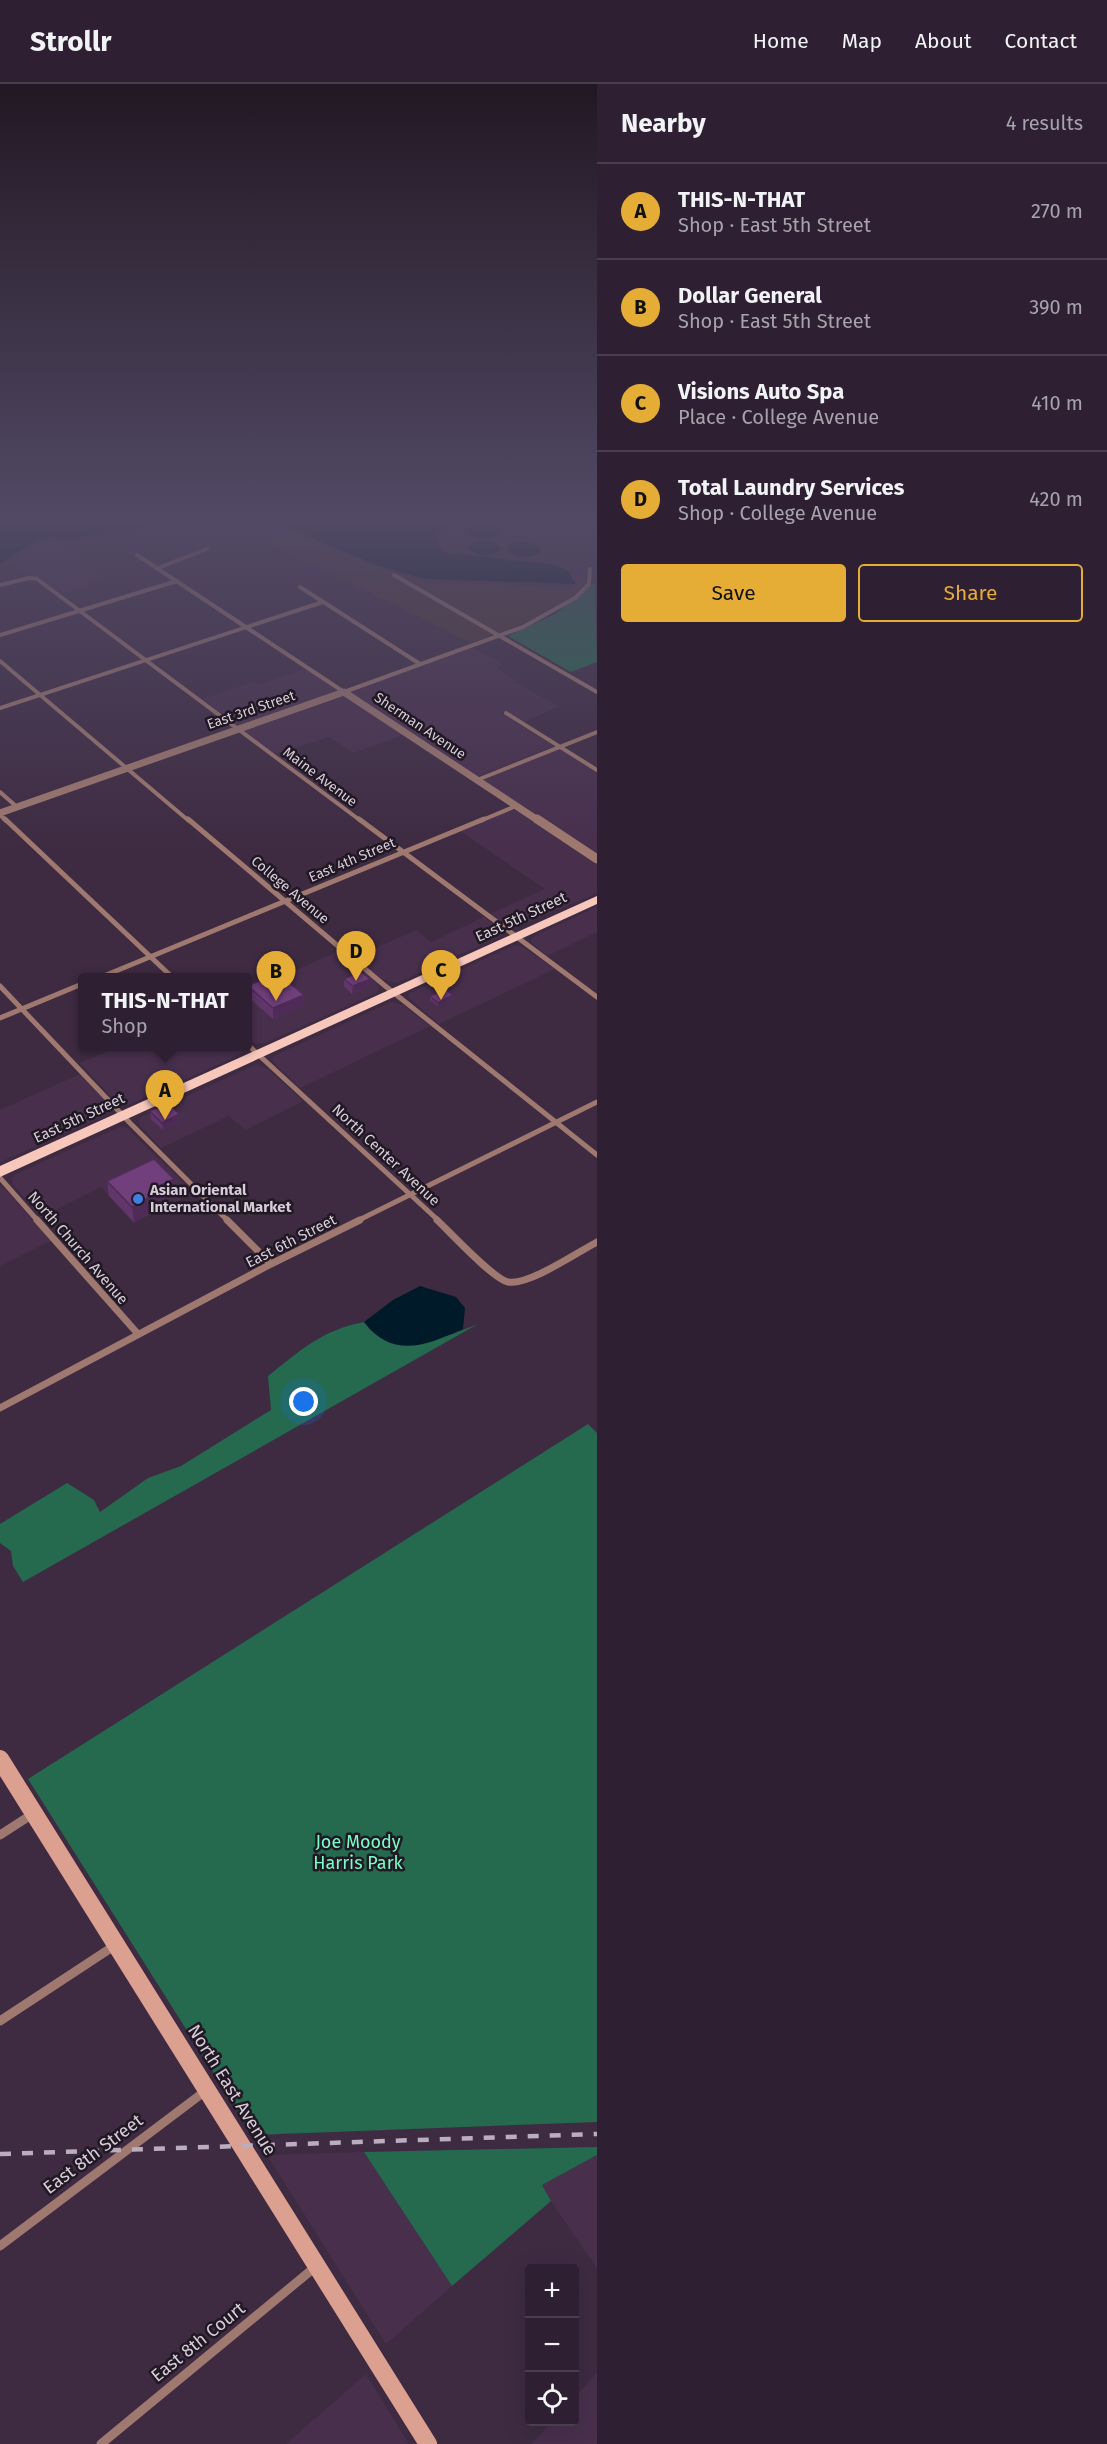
<!DOCTYPE html>
<html lang="en">
<head>
<meta charset="utf-8">
<style>
  :root { --surface:#2e2032; --page:#3a2d3e; --text:#f1f3f6; --muted:#a7a3ac; --line:#493e4d; --accent:#e6ad36 }
  body { margin:0; font-family:"Fira Sans",sans-serif; background:var(--page); color:var(--text) }
  .controls { position:absolute; right:18px; bottom:18px; display:grid; overflow:hidden; border-radius:6px; box-shadow:0 6px 24px #0002 }
  .controls button { width:54px; height:54px; display:grid; place-items:center; padding:0; border:0; border-bottom:2px solid var(--line); background:var(--surface); color:var(--text); font:30px sans-serif }
  .you { position:absolute; left:304px; top:1318px; width:21px; height:21px; margin:-15px; border:4px solid #fff; border-radius:50%; background:#1a73e8; box-shadow:0 0 0 9px #1a73e833 }
  .badge { display:grid; place-items:center; width:39px; height:39px; border-radius:50%; background:var(--accent); color:#111; font-size:20px; font-weight:700 }
  .pin { position:absolute; translate:-50% -50px; filter:drop-shadow(0 2px 3px #0008) }
  .pin::after { content:''; position:absolute; top:32px; width:21px; height:18px; background:inherit; clip-path:polygon(0 0,100% 0,50% 100%) }
  .popup { position:absolute; left:78px; top:889px; width:174px; height:78px; box-sizing:border-box; display:grid; place-content:center; border-radius:6px; background:var(--surface); filter:drop-shadow(0 2px 4px #0005); font-size:20px; white-space:nowrap; color:var(--muted) }
  .popup b { font-size:22px; color:var(--text) }
  .popup::after { content:''; position:absolute; left:50%; top:100%; margin-left:-12px; border:12px solid transparent; border-top-color:var(--surface) }
  .list { margin:0; padding:0; list-style:none }
  h2 { display:flex; justify-content:space-between; align-items:center; height:78px; margin:0; padding:0 24px; font-size:26px }
  h2 small { font-size:20px; font-weight:400; color:var(--muted) }
  .list li { display:grid; grid-template-columns:39px 1fr auto; gap:18px; align-items:center; box-sizing:border-box; height:96px; padding:0 24px; border-top:2px solid var(--line) }
  .list b { display:block; font-size:22px; white-space:nowrap }
  .list p { margin:0; font-size:20px; white-space:nowrap; color:var(--muted) }
  .list em { font-size:20px; font-style:normal; color:var(--muted) }
  .actions { display:flex; gap:12px; padding:18px 24px }
  .actions a { flex:1; padding:14px 0; border:2px solid var(--accent); border-radius:6px; text-align:center; font-size:21px; color:var(--accent) }
  .actions .main { background:var(--accent); color:#111 }
  .icon { flex:none; width:33px; height:33px; fill:none; stroke:currentColor; stroke-width:2; stroke-linecap:round; stroke-linejoin:round }
  .map { position:relative; flex:none; width:597px; height:2360px; overflow:hidden }
  header { display:flex; align-items:center; gap:36px; box-sizing:border-box; height:84px; padding:0 30px; background:var(--surface); border-bottom:2px solid var(--line) }
  header strong { font-size:28px }
  nav { display:flex; gap:33px; margin-inline-start:auto; font-size:21px }
  main { display:flex }
  aside { flex:1; background:var(--surface) }
  .map>svg:first-child { display:block }
  .built { fill:#48304d }
  .industrial { fill:#4a3534 }
  .green { fill:#25694f }
  .water { fill:#011a29 }
  .lines { fill:none; stroke-linecap:round; stroke-linejoin:round }
  .minor-far3 { stroke:#9f796f; stroke-width:4 }
  .minor-far2 { stroke:#9f796f; stroke-width:5 }
  .minor-far1 { stroke:#9f796f; stroke-width:7 }
  .minor { stroke:#9f796f; stroke-width:9 }
  .tertiary-far1 { stroke:#9f796f; stroke-width:7 }
  .tertiary { stroke:#9f796f; stroke-width:9 }
  .secondary { stroke:#dca090; stroke-width:18 }
  .primary { fill:#f7c7bb; fill-rule:evenodd }
  .rail { stroke:#baadbe; stroke-width:4.5; stroke-dasharray:11 11; stroke-linecap:butt }
  .wall { fill:#61366b }
  .shaded-wall { fill:#4f2c57 }
  .building { fill:#713f7c; stroke:#4f2c57; stroke-width:1.5 }
  .shop-dot { fill:#3f7fe0; stroke:#201822; stroke-width:2 }
  .labels { text-anchor:middle; dominant-baseline:central; stroke-width:5; stroke-linejoin:round; paint-order:stroke }
  .far-street-label { font-size:14px; fill:#d8ccdb; stroke:#201822 }
  .street-label { font-size:15px; fill:#d8ccdb; stroke:#201822 }
  .poi-label { font-size:15px; font-weight:bold; fill:#d8ccdb; stroke:#201822; text-anchor:start }
  .near-park-label { font-size:18px; fill:#78fec8; stroke:#201822 }
  .near-street-label { font-size:18px; fill:#d8ccdb; stroke:#201822 }
</style>
</head>
<body>
<header>
<strong>Strollr</strong>
<nav><a>Home</a><a>Map</a><a>About</a><a>Contact</a></nav>
</header>
<main>
<div class="map">
<svg width="597" height="2360" viewBox="0 0 597 2360">
  <rect width="100%" height="100%" fill="#3e2b42"/>
  <!-- built -->
  <path class="built" d="M53 455 84 475 79 477 105 495 62 510 40 494 27 491 10 477 25 466Z
    M472 564 503 579 497 583 528 606 559 622 524 638 506 627 501 629 554 662 477 693 348 608Z
    M305 584 338 607 238 642 203 615 254 598 259 601Z
    M343 610 404 651 353 669 329 653 275 670 243 646Z
    M560 665 597 689V772L483 696Z
    M512 726 518 727 597 780V809L515 844 508 843 490 830 545 805 460 747Z
    M597 823V848L547 872 531 858 534 852Z
    M484 833 501 846V852L397 899 382 895 355 873 416 846 431 858Z
    M515 861 524 864 555 885 439 940 408 913 410 909Z
    M339 867 373 895 379 903 378 908 265 959 258 960 248 956V907Z
    M391 918 403 921 430 942 300 1004 273 978 272 974 276 971Z
    M243 963 244 967 241 970 128 1021 114 1016 80 979 118 963Z
    M257 980 269 986 303 1017 245 1046 229 1032 161 1064 139 1040V1035L143 1032Z
    M80 990 107 1019 108 1030 0 1078V1026Z
    M122 1042 127 1044 194 1109 133 1139 101 1103 41 1133 12 1099V1094L16 1090Z
    M0 1102 5 1105 51 1157 0 1182Z
    M364 2068 452 2202 386 2260 267 2071Z
    M597 2071V2184L542 2104V2101Z
    M597 2289V2360H531L552 2338H574L575 2313Z
    M366 2290 409 2360H286Z"/>
  <!-- industrial -->
  <path class="industrial" d="M293 448 391 488 431 499 495 500 562 504H570L577 500V492L588 495 572 513 550 527 500 549 394 489 390 490 496 550 471 559 263 456Z"/>
  <!-- green -->
  <path class="green" d="M595 498 597 578 571 588 508 552 555 530Z
    M364 1238 371 1247 450 1251 478 1240 23 1498 13 1482 11 1467 0 1459V1440L67 1399 94 1416 100 1428 148 1394 181 1382 271 1326 268 1292C301 1266 322 1246 364 1238Z
    M588 1340 597 1349V2038L253 2051 28 1695Z
    M597 2063V2071L542 2101 551 2117 452 2202 364 2068Z"/>
  <!-- water -->
  <path class="water" d="M0 432H217L76 454H40L0 480Z
    M259 432H466L436 450 442 468 554 481 569 487 575 500 426 495 379 482Z
    M482 440 495 443 500 449C490 457 474 456 465 448L468 442Z
    M484 456 497 459 501 465C492 474 477 473 467 464L471 459Z
    M523 457 539 462 541 468C530 475 516 474 506 466L510 460Z
    M420 1202 456 1213 465 1224 463 1245C427 1261 393 1276 364 1238L393 1216Z"/>
  <g class="lines">
    <!-- minor-far3 -->
    <path class="minor-far3" d="M137 471 344 608 523 543 575 514 589 500 590 485
      M158 484 207 465
      M394 491 597 608
      M0 501 29 494 37 495 361 737
      M300 503 420 580
      M0 551 177 497
      M0 577 189 737
      M0 624 323 518
      M506 629 597 686
      M477 696 597 648
      M0 708 17 723
      M0 731 6 737
      M480 737 516 722"/>
    <!-- minor-far2 -->
    <path class="minor-far2" d="M5 735 173 894
      M188 735 384 901 597 1071
      M359 735 597 913
      M99 894 484 735
      M0 902 130 1039 228 1137
      M0 934 82 900
      M248 961 439 1137
      M0 1094 38 1137
      M357 1137 597 1018"/>
    <!-- minor-far1 -->
    <path class="minor-far1" d="M37 1136 138 1250
      M227 1136 271 1180
      M437 1136C450 1148 493 1195 508 1198 528 1202 578 1168 597 1158
      M0 1324 271 1180 360 1136"/>
    <!-- minor -->
    <path class="minor" d="M0 1751 31 1731
      M0 1937 114 1862
      M0 2162 204 2008
      M101 2360 314 2184"/>
    <!-- tertiary-far1 -->
    <path class="tertiary-far1" d="M0 729 344 608 539 737"/>
    <!-- tertiary -->
    <path class="tertiary" d="M537 735 597 775"/>
    <!-- secondary -->
    <path class="secondary" d="M0 1675 428 2360"/>
    <!-- primary -->
    <path class="primary" d="M597 812V820L0 1093V1082Z"/>
    <!-- rail -->
    <path class="rail" d="M0 2070 597 2050"/>
  </g>
  <!-- wall -->
  <path class="wall" d="M344 895 369 902 352 910 344 902Z
    M248 902 304 911 303 922 273 935 248 913Z
    M453 911V915L438 922 430 916V912Z
    M150 1027 180 1038 163 1046 151 1035Z
    M174 1095 175 1110 162 1116V1122L134 1138 109 1112 107 1097Z"/>
  <!-- shaded-wall -->
  <path class="shaded-wall" d="M370 895 369 902 352 910 353 902Z
    M304 911 303 922 273 935V924Z
    M453 911V915L438 922V919Z
    M179 1030 180 1038 163 1046 162 1039Z
    M174 1095 175 1110 162 1116V1122L134 1138 132 1123 157 1103Z"/>
  <!-- building -->
  <path class="building" d="M360 887 370 895 353 902 344 895Z
    M278 889 304 911 273 924 248 902Z
    M445 905 453 911 438 919 430 912Z
    M168 1019 179 1030 162 1039 150 1027Z
    M154 1075 174 1095 157 1103 161 1107 132 1123 107 1097Z"/>
  <!-- sky -->
  <linearGradient id="sky" x2="0" y2="1"><stop stop-color="#221824"/><stop offset="0.57" stop-color="#524a65"/><stop offset="1" stop-color="#524a65" stop-opacity="0"/></linearGradient>
  <rect width="597" height="762" fill="url(#sky)"/>
  <!-- markers -->
  <circle class="shop-dot" cx="138" cy="1115" r="6"/>
  <g class="labels">
    <!-- far-street labels -->
    <g class="far-street-label">
      <text transform="translate(251 626) rotate(-19)">East 3rd Street</text>
      <text transform="translate(420 642) rotate(34)">Sherman Avenue</text>
      <text transform="translate(320 693) rotate(37)">Maine Avenue</text>
      <text transform="translate(352 776) rotate(-23)">East 4th Street</text>
      <text transform="translate(290 806) rotate(40)">College Avenue</text>
    </g>
    <!-- street labels -->
    <g class="street-label">
      <text transform="translate(521 833) rotate(-25)">East 5th Street</text>
      <text transform="translate(79 1034) rotate(-25)">East 5th Street</text>
      <text transform="translate(386 1071) rotate(43)">North Center Avenue</text>
      <text transform="translate(291 1157) rotate(-27)">East 6th Street</text>
      <text transform="translate(78 1164) rotate(49)">North Church Avenue</text>
    </g>
    <!-- poi labels -->
    <g class="poi-label">
      <text x="150" y="1106">Asian Oriental<tspan x="150" dy="17">International Market</tspan></text>
    </g>
    <!-- near-park labels -->
    <g class="near-park-label">
      <text x="358" y="1758">Joe Moody<tspan x="358" dy="21">Harris Park</tspan></text>
    </g>
    <!-- near-street labels -->
    <g class="near-street-label">
      <text transform="translate(232 2006) rotate(58)">North East Avenue</text>
      <text transform="translate(93 2070) rotate(-37)">East 8th Street</text>
      <text transform="translate(198 2258) rotate(-39)">East 8th Court</text>
    </g>
  </g>
</svg>
<div class="controls">
<button>+</button>
<button>−</button>
<button><svg class="icon" aria-label="locate" viewBox="0 0 24 24"><circle cx="12" cy="12" r="6"/><path d="M12 2v4M12 18v4M2 12h4M18 12h4"/></svg></button>
</div>
<div class="you"></div>
<div class="pin badge" style="left:165px;top:1036px">A</div>
<div class="popup"><b>THIS-N-THAT</b>Shop</div>
<div class="pin badge" style="left:276px;top:917px">B</div>
<div class="pin badge" style="left:441px;top:916px">C</div>
<div class="pin badge" style="left:356px;top:897px">D</div>
</div>
<aside>
<h2>Nearby<small>4 results</small></h2>
<ul class="list">
<li><span class="badge">A</span><div><b>THIS-N-THAT</b><p>Shop · East 5th Street</p></div><em>270 m</em></li>
<li><span class="badge">B</span><div><b>Dollar General</b><p>Shop · East 5th Street</p></div><em>390 m</em></li>
<li><span class="badge">C</span><div><b>Visions Auto Spa</b><p>Place · College Avenue</p></div><em>410 m</em></li>
<li><span class="badge">D</span><div><b>Total Laundry Services</b><p>Shop · College Avenue</p></div><em>420 m</em></li>
</ul>
<div class="actions"><a class="main">Save</a><a>Share</a></div>
</aside>
</main>
</body>
</html>
